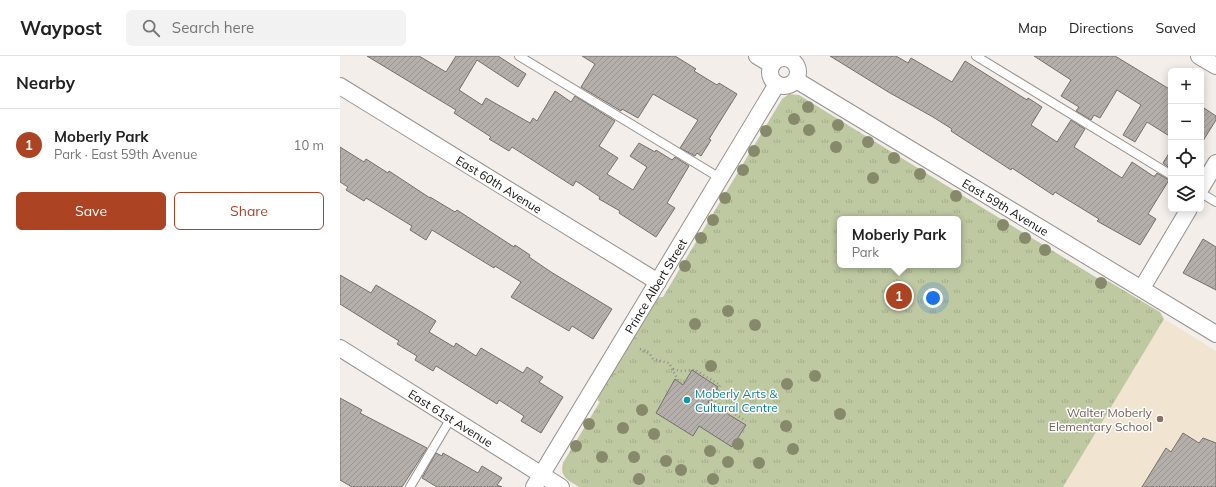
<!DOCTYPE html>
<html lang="en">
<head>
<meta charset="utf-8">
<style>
  :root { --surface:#fff; --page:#f2f2f2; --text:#222; --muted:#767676; --line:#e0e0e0; --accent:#ac4424 }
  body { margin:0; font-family:Mulish,sans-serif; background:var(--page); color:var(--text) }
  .controls { position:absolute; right:12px; top:12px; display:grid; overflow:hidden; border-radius:6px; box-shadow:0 2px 10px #0003 }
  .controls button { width:36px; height:36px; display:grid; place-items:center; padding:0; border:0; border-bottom:1px solid var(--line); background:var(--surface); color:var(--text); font:20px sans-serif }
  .you { position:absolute; left:593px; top:242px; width:14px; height:14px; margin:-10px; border:3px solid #fff; border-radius:50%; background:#1a73e8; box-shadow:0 0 0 6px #1a73e833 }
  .badge { display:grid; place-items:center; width:26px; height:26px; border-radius:50%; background:var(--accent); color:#fff; font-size:13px; font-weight:700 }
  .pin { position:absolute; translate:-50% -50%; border:2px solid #fff; box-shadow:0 1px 4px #0006 }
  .popup { position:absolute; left:497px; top:160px; width:124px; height:52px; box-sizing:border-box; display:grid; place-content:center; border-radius:6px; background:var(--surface); filter:drop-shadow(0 1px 3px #0005); font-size:13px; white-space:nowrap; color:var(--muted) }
  .popup b { font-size:15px; color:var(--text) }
  .popup::after { content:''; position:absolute; left:50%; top:100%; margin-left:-8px; border:8px solid transparent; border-top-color:var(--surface) }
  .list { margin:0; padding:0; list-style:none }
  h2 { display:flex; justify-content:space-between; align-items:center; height:52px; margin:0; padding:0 16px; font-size:17px }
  h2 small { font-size:13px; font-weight:400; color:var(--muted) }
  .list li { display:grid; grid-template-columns:26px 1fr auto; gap:12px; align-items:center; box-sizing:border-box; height:72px; padding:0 16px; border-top:1px solid var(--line) }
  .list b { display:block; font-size:15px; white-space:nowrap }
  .list p { margin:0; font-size:13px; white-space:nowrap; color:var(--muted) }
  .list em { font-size:13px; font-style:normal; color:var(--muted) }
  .actions { display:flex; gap:8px; padding:12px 16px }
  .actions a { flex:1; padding:9px 0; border:1px solid var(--accent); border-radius:6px; text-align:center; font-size:14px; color:var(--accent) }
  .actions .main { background:var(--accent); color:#fff }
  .icon { flex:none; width:22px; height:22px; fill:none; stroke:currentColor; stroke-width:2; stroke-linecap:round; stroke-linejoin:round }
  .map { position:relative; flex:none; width:876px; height:431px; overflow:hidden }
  header { display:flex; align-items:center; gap:24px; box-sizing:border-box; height:56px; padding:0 20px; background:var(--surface); border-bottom:1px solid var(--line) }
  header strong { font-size:19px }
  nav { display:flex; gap:22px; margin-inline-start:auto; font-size:14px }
  .search { width:280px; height:36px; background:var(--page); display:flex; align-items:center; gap:10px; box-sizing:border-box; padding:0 14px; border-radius:6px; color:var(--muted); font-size:15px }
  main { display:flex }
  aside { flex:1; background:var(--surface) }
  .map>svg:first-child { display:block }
  .education { fill:#f1e4d0 }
  .forest { fill:url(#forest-crowns) }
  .park { fill:url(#park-tufts); fill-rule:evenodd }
  .building { fill:url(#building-hatch); stroke:#74706b }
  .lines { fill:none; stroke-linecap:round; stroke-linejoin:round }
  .service-casing { stroke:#96918d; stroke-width:10 }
  .minor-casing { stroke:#96918d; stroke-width:18 }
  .path { stroke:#918e8a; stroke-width:2.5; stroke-dasharray:1 3; stroke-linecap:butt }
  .service { stroke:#fff; stroke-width:8 }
  .minor { stroke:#fff; stroke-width:16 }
  .tree { fill:#878a6a }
  .culture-dot { fill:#0f9aa8; stroke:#fff; stroke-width:1.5 }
  .education-dot { fill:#8d6e63; stroke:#fff; stroke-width:1.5 }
  .labels { text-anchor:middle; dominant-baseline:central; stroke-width:3; stroke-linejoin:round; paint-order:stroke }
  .street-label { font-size:12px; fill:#131210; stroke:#fff }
  .culture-label { font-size:12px; fill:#0d838f; stroke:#fff; text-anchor:start }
  .education-label { font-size:12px; fill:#785e54; stroke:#fff; text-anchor:end }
</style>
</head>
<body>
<header>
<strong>Waypost</strong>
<div class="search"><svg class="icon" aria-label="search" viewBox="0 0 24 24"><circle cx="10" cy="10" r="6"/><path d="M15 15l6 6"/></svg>Search here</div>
<nav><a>Map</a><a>Directions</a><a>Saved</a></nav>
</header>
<main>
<aside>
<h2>Nearby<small></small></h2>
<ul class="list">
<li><span class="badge">1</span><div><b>Moberly Park</b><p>Park · East 59th Avenue</p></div><em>10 m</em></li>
</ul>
<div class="actions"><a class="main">Save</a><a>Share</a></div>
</aside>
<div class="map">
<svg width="876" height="431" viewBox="0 0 876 431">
  <defs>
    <pattern id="forest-crowns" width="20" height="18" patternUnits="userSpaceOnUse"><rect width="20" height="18" fill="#bec9a2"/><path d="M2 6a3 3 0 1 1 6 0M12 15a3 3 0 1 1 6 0" fill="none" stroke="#a2ac8a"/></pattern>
    <pattern id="park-tufts" width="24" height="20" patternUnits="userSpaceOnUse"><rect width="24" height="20" fill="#bec9a2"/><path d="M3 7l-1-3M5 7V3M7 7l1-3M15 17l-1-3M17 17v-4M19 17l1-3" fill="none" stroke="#a2ac8a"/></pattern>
    <pattern id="building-hatch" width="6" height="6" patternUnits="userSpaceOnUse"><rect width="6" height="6" fill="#b4afaa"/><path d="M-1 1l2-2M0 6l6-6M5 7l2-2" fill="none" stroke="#9a9691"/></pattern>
  </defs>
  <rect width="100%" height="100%" fill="#f3eee9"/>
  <!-- education -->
  <path class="education" d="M824 263 876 295V431H723Z"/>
  <!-- forest -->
  <path class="forest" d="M320 241H326L263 348 258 345C256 331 264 321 275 314L274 307 311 253V247Z"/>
  <!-- park -->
  <path class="park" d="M449 38 459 39 762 225H768L820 256 824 263 723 431H239C229 425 219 421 223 407L442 43ZM500 163H618V209H500Z"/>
  <!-- building -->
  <path class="building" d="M27 0H79L106 16 116 0H158L186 18 178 31 137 4 119 34 142 49 146 42 190 67 193 62 197 65 215 35 231 46 235 40 275 65 259 90 278 102 267 118 293 134 307 111 290 100 299 87 315 96 316 94 332 104 335 101 349 110 327 147 335 152 316 181 279 157 280 155 259 143 260 141 236 125 233 130 172 91 169 95 149 83 151 81 114 57 116 54Z
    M242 0H335L356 13 354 15 377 29 379 27 397 38 369 83 371 84 361 100 357 97 355 100 340 92 358 64 313 38 298 62 282 53 281 55 241 31 255 8Z
    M490 0H556L568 7 571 2 612 26 625 5 687 44 688 42 702 51 691 69 717 86 731 64 745 73 734 91 782 122 792 106 813 120H815L817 117 829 124 808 158 816 163 800 189 757 165 759 163 715 136 713 139 672 112 671 114 611 75 612 73 593 61 550 37Z
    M694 0H775L831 34V81L807 66 795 86 783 79 801 49 777 34 760 62 754 59 751 64 736 55 739 51 721 40 731 24Z
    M861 50 876 60V64L861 88Z
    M0 91 24 106 26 103 48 117 49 115 90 142V141L115 156 117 154 174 191 175 189 190 199 189 201 211 216 272 253 253 283 232 270 229 275 171 241 181 226 155 210 154 212 92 174 86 184 70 174 72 170 26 142 24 145 6 134 8 131 0 126Z
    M831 94V113L823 107Z
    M863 183 876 191V234L843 217Z
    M0 219 31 237 36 229 78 254 96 265 89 276 114 291 116 287 136 300 141 292 183 317 187 311 203 321 199 326 223 341 201 377 181 365 184 360 159 344 157 348 96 310 93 315 75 304 77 300 57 288 59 285 0 248Z
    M352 314 378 331 368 346 406 369 392 391 359 370 353 380 316 357 335 323 343 329Z
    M0 342 22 354 20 357 87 392 62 431H12L0 424Z
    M843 377 859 387 863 382 876 387V431H802L826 392 831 396Z
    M96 397 102 400 103 397 138 417 142 410 162 422 157 429 162 431H97L82 422Z"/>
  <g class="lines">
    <defs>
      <path id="service" d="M179 0 380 122
        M636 0 831 119
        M861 137 876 146
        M70 431 111 362"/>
      <g id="minor">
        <path d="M417 0 432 9"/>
        <path d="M859 0 876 10"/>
        <circle cx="444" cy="16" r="14"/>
        <path id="s1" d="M456 24 876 278"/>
        <path id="s2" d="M0 30 318 226"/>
        <path d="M861 132 876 107"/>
        <path d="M802 232 849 153"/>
        <path id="s3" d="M0 292 221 431"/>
        <path id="s4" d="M194 431 437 28"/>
      </g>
    </defs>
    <!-- service casing -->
    <use href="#service" class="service-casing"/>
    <!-- minor casing -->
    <use href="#minor" class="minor-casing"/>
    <!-- path -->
    <path class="path" d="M300 293 309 297 313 303 329 307 339 326
      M333 313 340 315 355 314 380 329 372 344 406 365
      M376 354 382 350
      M382 357V351"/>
    <!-- service -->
    <use href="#service" class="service"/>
    <!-- minor -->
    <use href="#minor" class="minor"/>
  </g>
  <!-- trees -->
  <g class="tree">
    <circle cx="468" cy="51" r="6"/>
    <circle cx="454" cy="63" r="6"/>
    <circle cx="498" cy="69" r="6"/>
    <circle cx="469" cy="74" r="6"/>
    <circle cx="426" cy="75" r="6"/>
    <circle cx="528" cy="86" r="6"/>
    <circle cx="496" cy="91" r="6"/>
    <circle cx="414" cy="95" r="6"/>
    <circle cx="554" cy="102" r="6"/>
    <circle cx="403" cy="114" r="6"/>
    <circle cx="580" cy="118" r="6"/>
    <circle cx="533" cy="122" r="6"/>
    <circle cx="616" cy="140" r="6"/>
    <circle cx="385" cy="142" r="6"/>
    <circle cx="373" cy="164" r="6"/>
    <circle cx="663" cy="169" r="6"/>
    <circle cx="361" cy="182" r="6"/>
    <circle cx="685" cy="182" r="6"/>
    <circle cx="705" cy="194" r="6"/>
    <circle cx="345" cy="210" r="6"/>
    <circle cx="761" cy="227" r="6"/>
    <circle cx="388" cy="255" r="6"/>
    <circle cx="355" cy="268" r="6"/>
    <circle cx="415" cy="269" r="6"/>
    <circle cx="371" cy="310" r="6"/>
    <circle cx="475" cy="320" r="6"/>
    <circle cx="447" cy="328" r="6"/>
    <circle cx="302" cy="354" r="6"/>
    <circle cx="500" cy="358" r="6"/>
    <circle cx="249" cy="368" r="6"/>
    <circle cx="446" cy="370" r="6"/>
    <circle cx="283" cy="372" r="6"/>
    <circle cx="314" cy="378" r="6"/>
    <circle cx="398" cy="388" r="6"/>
    <circle cx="236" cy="390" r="6"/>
    <circle cx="453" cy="393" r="6"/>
    <circle cx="370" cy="395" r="6"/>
    <circle cx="262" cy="401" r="6"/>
    <circle cx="294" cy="401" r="6"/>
    <circle cx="326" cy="405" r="6"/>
    <circle cx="388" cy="406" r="6"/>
    <circle cx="419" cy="407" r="6"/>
    <circle cx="341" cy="414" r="6"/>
    <circle cx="299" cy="423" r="6"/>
    <circle cx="373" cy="423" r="6"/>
  </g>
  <!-- markers -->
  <circle class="culture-dot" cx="347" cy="344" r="4"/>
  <circle class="education-dot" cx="820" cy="363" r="4"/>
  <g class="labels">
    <!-- street labels -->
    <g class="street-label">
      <text stroke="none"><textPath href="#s2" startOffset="187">East 60th Avenue</textPath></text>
      <text stroke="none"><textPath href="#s1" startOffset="245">East 59th Avenue</textPath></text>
      <text stroke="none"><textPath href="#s4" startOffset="235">Prince Albert Street</textPath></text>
      <text stroke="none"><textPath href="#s3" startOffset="131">East 61st Avenue</textPath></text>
    </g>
    <!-- culture labels -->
    <g class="culture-label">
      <text x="355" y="337">Moberly Arts &amp;<tspan x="355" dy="14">Cultural Centre</tspan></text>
    </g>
    <!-- education labels -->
    <g class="education-label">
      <text x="812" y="356">Walter Moberly<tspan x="812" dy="14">Elementary School</tspan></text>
    </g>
  </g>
</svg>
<div class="controls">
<button>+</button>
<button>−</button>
<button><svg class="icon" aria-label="locate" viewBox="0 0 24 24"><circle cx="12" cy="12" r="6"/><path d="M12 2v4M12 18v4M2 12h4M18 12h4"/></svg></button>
<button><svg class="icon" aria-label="layers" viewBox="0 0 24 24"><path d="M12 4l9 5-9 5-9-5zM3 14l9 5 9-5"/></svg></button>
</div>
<div class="you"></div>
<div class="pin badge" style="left:559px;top:240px">1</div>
<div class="popup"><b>Moberly Park</b>Park</div>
</div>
</main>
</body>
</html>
